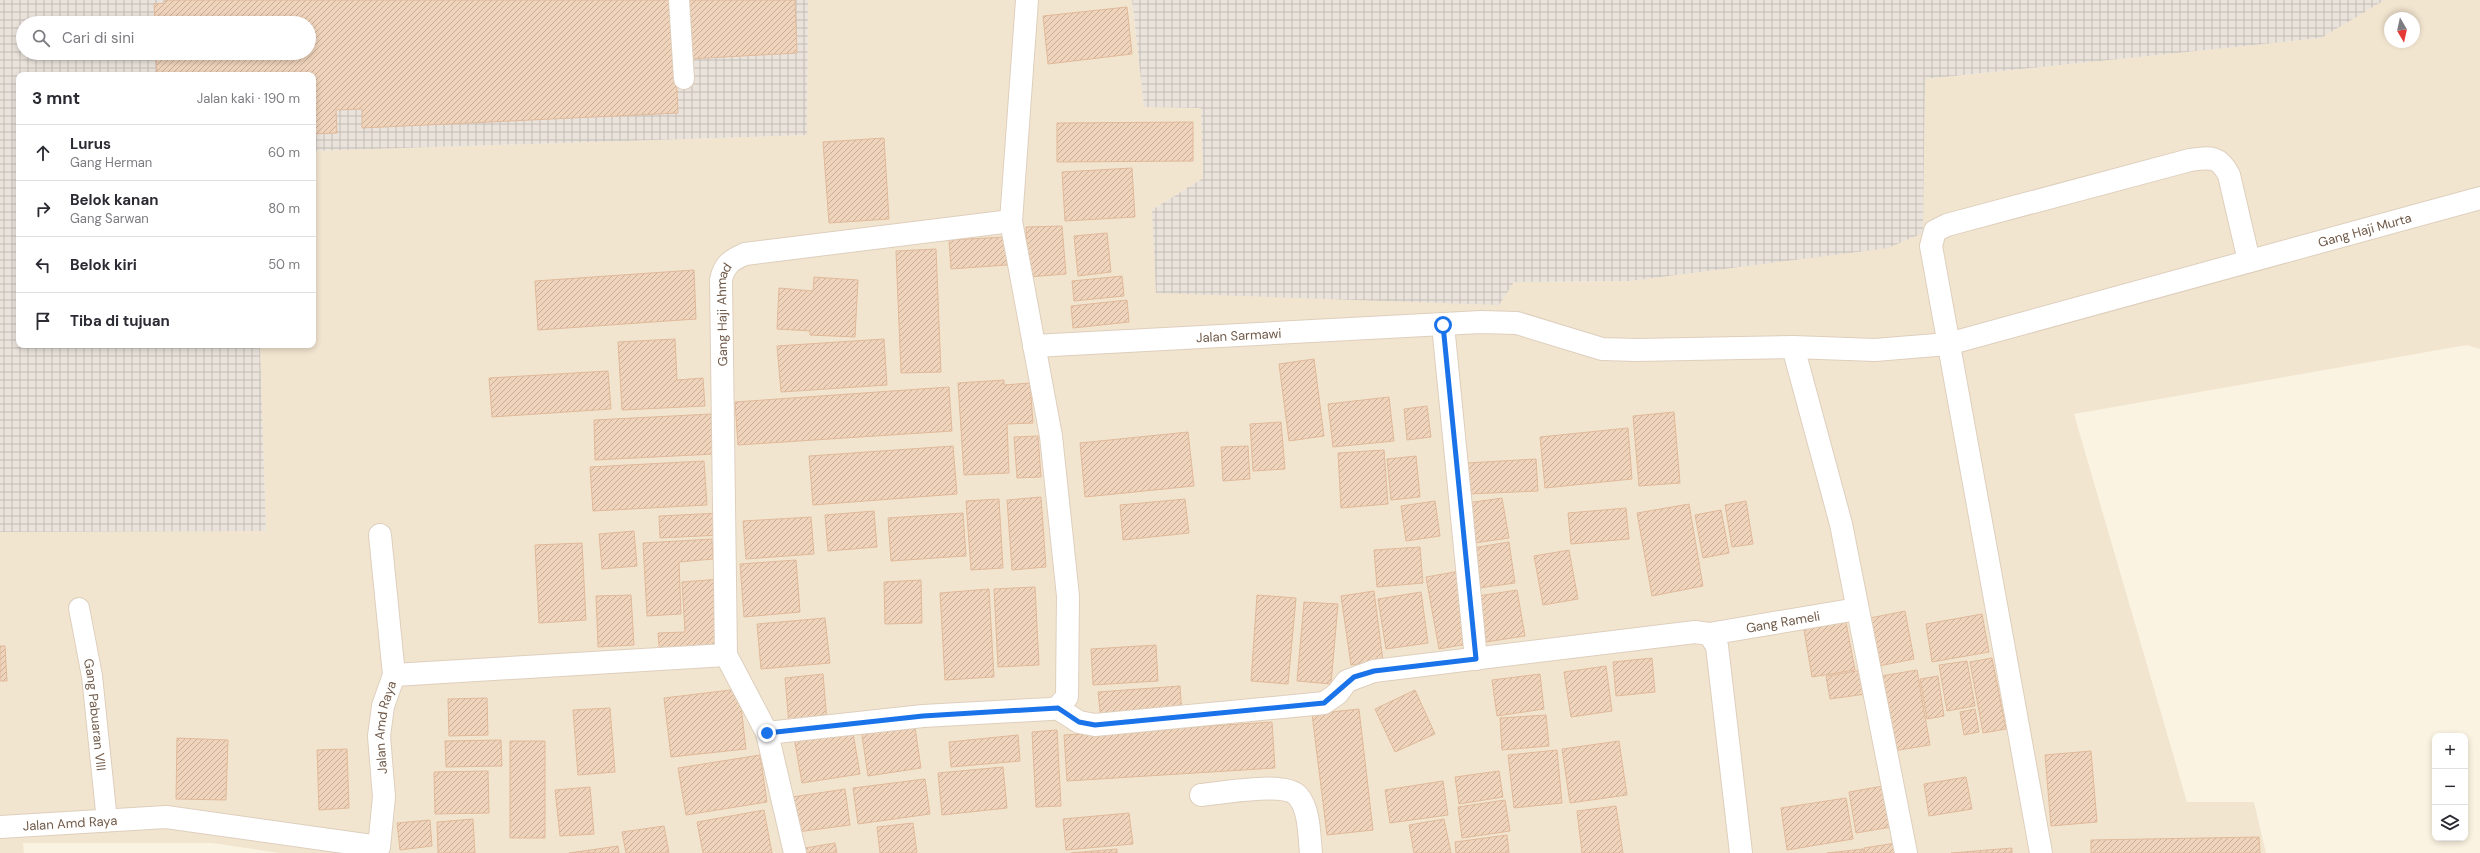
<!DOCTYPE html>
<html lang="id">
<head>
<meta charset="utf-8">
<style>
  :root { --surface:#fff; --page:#f7f7f7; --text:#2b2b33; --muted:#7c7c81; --line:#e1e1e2 }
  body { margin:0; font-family:"DM Sans",sans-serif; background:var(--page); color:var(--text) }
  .controls { position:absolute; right:12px; bottom:12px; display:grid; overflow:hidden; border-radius:8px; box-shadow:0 2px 6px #0003 }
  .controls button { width:36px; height:36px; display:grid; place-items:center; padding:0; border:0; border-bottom:1px solid var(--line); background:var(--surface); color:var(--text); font:20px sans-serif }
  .compass { position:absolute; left:2384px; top:12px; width:36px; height:36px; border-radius:50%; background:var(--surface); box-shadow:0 2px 6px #0003; rotate:171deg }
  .stop { position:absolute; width:12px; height:12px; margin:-9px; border:3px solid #1a73e8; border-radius:50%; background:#fff }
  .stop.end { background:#1a73e8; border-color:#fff; box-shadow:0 1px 4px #0008 }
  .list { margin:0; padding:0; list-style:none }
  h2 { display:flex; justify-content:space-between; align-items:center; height:52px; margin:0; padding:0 16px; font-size:17px }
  h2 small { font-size:13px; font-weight:400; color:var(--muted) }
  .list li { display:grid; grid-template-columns:26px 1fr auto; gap:12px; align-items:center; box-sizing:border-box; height:56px; padding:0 16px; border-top:1px solid var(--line) }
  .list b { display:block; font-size:15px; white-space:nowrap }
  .list p { margin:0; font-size:13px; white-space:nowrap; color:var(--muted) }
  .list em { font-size:13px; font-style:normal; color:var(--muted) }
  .icon { flex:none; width:22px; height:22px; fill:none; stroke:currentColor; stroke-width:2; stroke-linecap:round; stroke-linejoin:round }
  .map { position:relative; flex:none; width:2480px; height:853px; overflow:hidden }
  .search { position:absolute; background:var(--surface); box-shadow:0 2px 6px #0003; left:16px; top:16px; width:300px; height:44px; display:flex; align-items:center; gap:10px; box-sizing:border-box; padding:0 14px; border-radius:22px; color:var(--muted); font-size:15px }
  .panel { position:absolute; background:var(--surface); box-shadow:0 2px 6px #0003; left:16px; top:72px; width:300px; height:276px; border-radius:8px }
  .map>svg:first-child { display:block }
  .residential { fill:#f2e5d0; fill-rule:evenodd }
  .industrial { fill:url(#industrial-grid); fill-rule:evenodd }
  .building { fill:url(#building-hatch); stroke:#e1ba9b }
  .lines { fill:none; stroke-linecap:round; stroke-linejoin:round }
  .service-casing { stroke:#decfbd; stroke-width:22 }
  .minor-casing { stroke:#decfbd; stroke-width:24 }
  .service { stroke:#fff; stroke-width:20 }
  .minor { stroke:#fff; stroke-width:22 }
  .route { stroke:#1a73e8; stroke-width:5 }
  .labels { text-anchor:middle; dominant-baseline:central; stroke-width:3; stroke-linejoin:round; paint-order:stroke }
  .street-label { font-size:13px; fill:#705a49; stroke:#fef6e6 }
</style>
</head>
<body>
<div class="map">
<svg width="2480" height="853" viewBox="0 0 2480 853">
  <defs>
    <pattern id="industrial-grid" width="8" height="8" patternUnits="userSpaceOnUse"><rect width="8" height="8" fill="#eae3dc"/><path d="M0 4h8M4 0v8" fill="none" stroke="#c2bbb4"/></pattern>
    <pattern id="building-hatch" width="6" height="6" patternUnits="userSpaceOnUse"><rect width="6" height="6" fill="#efd3ba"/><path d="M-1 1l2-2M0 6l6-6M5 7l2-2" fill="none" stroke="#c6ae99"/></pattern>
  </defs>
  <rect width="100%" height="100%" fill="#fbf3e1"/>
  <!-- residential -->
  <path class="residential" d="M808 0H1132L1144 107 1201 108 1203 178 1152 210 1513 282 1630 281 1923 233 1925 79 2320 38 2383 0H2480V349L2467 345 2074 414 2187 802H2254L2266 853H279L212 843H23L24 853H0V532L266 531 260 345H313V151L807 135ZM2390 18H2414V42H2390Z"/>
  <!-- industrial -->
  <path class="industrial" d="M0 0H808L807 135 313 151V75H19V345H260L266 531 0 532ZM23 23H309V53H23Z
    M1132 0H2383V1L2321 38 1925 79 1923 233 1888 248 1630 281 1514 282 1499 305 1156 293 1152 210 1203 178 1201 108 1144 107Z"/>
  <!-- building -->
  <path class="building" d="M165 0H673L678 113 362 128V109L336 110 337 133 313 134V75H157L156 53H309V23H155L154 4 166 3Z
    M685 0H795L797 53 688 59Z
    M1127 7 1132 54 1048 64 1043 16Z
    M1193 122V161L1057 162V123Z
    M884 138 889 219 829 223 823 142Z
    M1132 168 1135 217 1065 221 1062 172Z
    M1062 226 1066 274 1028 277 1026 227Z
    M1107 233 1111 272 1078 276 1074 236Z
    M1005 237 1007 265 951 269 949 240Z
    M936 249 941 372 901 373 896 251Z
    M694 270 696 319 538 330 535 281Z
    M1122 276 1124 296 1074 301 1072 281Z
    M814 277 858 280 855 337 810 335V331L777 329 779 288 813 291Z
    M1127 300 1129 322 1073 328 1071 306Z
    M675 339 677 380 703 378 705 406 622 410 618 342Z
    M884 339 887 385 781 392 777 346Z
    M1314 359 1324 436 1289 441 1279 364Z
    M608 371 611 409 492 417 489 378Z
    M1004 380V385L1030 383 1033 423 1007 424 1009 473 964 475 958 383Z
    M949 387 952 431 738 445 735 402Z
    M1389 397 1394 441 1333 447 1328 404Z
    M1427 406 1431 437 1407 440 1404 409Z
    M1674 412 1680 483 1639 486 1633 416Z
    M711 414 714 454 595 460 594 420Z
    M1281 422 1285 469 1253 471 1250 424Z
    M1628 428 1632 479 1545 488 1540 437Z
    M1188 432 1194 486 1085 497 1080 443Z
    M1038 436 1041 477 1017 478 1014 437Z
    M953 446 957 494 813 505 809 456Z
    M1248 446 1250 479 1223 481 1221 447Z
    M1384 450 1388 504 1341 508 1338 453Z
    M1416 456 1420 497 1391 500 1387 459Z
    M1536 459 1538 491 1468 494 1467 463Z
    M704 461 707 505 593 511 590 467Z
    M1041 497 1046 567 1012 570 1007 500Z
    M1502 498 1509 538 1474 543 1467 503Z
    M999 499 1003 568 971 570 966 501Z
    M1185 499 1189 533 1123 540 1120 505Z
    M1435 501 1440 536 1406 541 1401 506Z
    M1746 501 1753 544 1732 547 1725 505Z
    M1689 504 1703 586 1652 596 1637 513Z
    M1626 508 1629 539 1571 544 1568 513Z
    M1721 510 1729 553 1703 558 1695 515Z
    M874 511 877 547 828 551 825 515Z
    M720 513 721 535 660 538 659 516Z
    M963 513 966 556 891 561 888 518Z
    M811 517 814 554 746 559 743 521Z
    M634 531 637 566 602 569 599 534Z
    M712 539 713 559 679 562 681 614 647 616 643 543Z
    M1509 542 1515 583 1479 588 1472 548Z
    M582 543 586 620 539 623 535 545Z
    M1420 547 1423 583 1377 587 1374 550Z
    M1569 550 1578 599 1543 605 1534 556Z
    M796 560 800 612 744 617 740 564Z
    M1460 571 1473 643 1439 649 1426 577Z
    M721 579 725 653 660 657 658 633 685 632 682 582Z
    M921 580 922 623 885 624 884 582Z
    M1035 587 1039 665 998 667 994 589Z
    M989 589 994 677 945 680 940 593Z
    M1517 590 1525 636 1486 642 1478 596Z
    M1374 591 1383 661 1351 665 1341 596Z
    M1421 592 1428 643 1386 649 1378 599Z
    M631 595 634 645 598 647 596 596Z
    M1257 595 1296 598 1288 684 1251 681Z
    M1304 602 1338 604 1331 684 1297 681Z
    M1905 611 1914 659 1879 666 1870 618Z
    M1982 614 1989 652 1932 662 1926 624Z
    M1845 617 1855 670 1812 677 1803 624Z
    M825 618 830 663 761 669 757 624Z
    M1156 645 1158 681 1093 685 1091 649Z
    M0 646H5L7 681H0Z
    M1652 658 1655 692 1616 696 1613 662Z
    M1992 658 2006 729 1983 733 1970 662Z
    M1967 661 1975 706 1947 711 1939 665Z
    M1606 666 1612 711 1571 717 1564 672Z
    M1863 670 1866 694 1830 699 1826 676Z
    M1917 670 1930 745 1887 752 1875 677Z
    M823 674 827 721 789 725 785 678Z
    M1540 674 1544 709 1497 716 1492 680Z
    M1938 676 1944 716 1927 719 1920 679Z
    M1180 686 1182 714 1101 720 1098 692Z
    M739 689 746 749 671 757 664 698Z
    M1415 690 1435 734 1395 752 1375 709Z
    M487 698 488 735 449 736 448 699Z
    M610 708 615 772 578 775 573 710Z
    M1359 709 1373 830 1327 835 1312 714Z
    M1975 709 1979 732 1964 735 1960 712Z
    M1546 715 1549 746 1502 750 1500 718Z
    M914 721 921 768 868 776 861 729Z
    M1272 722 1275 768 1067 781 1064 735Z
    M852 727 860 774 802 783 794 737Z
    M1057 730 1061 806 1036 807 1032 732Z
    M1018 735 1020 761 951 767 949 742Z
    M177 738 228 740 226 800 176 799Z
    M501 740 502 766 446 767 445 741Z
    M510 741H545V838H510Z
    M1619 741 1627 795 1570 803 1562 749Z
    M347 749 349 808 319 810 317 750Z
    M1557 750 1562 803 1514 808 1508 755Z
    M2091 751 2097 822 2051 826 2045 755Z
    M760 755 767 802 686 815 678 768Z
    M1003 767 1007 808 942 815 938 773Z
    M488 771 489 813 435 814 434 772Z
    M1499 771 1503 797 1459 804 1455 777Z
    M1966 777 1972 809 1929 816 1924 784Z
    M925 779 930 814 858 824 853 788Z
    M1443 781 1448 815 1390 823 1385 790Z
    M1889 785 1897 826 1856 833 1849 792Z
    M590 787 594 834 560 836 555 790Z
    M845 789 850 825 797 832 792 797Z
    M1846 798 1853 839 1787 850 1781 808Z
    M1505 800 1510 831 1462 838 1458 807Z
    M1616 806 1623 853H1582L1577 811Z
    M764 810 772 853H703L697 822Z
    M1129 813 1133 844 1066 850 1063 819Z
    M473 819 475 853H438L437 822Z
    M1444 819 1451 853H1414L1409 825Z
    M430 820 432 846 400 850 397 823Z
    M913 823 917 853H880L877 827Z
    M664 826 669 853H626L622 832Z
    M1507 835 1509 853H1456L1455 842Z
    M2259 837 2260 853H2091V840Z
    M1902 842 1904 853H1865L1864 848Z
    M835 843 837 853H799V849Z
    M618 846 619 853H569Z
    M2012 848V853H1951Z
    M1117 849V853H1071Z
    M1863 849 1864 853H1827Z"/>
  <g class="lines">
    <defs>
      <g id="service">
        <path d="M679 0 684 79"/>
        <path id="s1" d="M79 608 92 676 107 821"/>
      </g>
      <g id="minor">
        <path d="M1443 325 1476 659"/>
        <path id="s2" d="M1034 346 1481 322 1517 323 1602 349 1637 350 1793 347 1875 350 1948 344 2480 198"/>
        <path d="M1793 347 1841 524 1906 853"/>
        <path d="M380 535 394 675"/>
        <path id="s3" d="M1709 634 1857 609"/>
        <path d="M1057 708 1079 722 1095 725 1324 703 1337 694 1347 681 1374 671 1695 632 1709 634 1717 646 1741 853"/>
        <path d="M767 733 923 716 1050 709 1057 708 1067 697 1068 596 1051 436 1011 221 1027 0"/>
        <path d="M1201 795C1221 793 1285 781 1298 796 1310 810 1309 836 1311 853"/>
        <path id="s4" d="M0 827 166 817 379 847 384 797 379 736 383 706 394 675 726 655"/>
        <path id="s5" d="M795 853 767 733 726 655 721 280C724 265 731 260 745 254L1011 221"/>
        <path d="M2041 853 1931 246 1935 231 1947 225 2190 160C2211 157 2219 156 2229 175L2249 261"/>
      </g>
    </defs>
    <!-- service casing -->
    <use href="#service" class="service-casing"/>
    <!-- minor casing -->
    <use href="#minor" class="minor-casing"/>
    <!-- service -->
    <use href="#service" class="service"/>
    <!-- minor -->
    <use href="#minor" class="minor"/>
  </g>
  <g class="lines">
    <!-- route -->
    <path class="route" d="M767 733 923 716 1058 708 1079 722 1095 725 1324 703 1354 677 1374 671 1476 659 1443 325"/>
  </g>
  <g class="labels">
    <!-- street labels -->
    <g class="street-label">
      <text stroke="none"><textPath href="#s2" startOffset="1351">Gang Haji Murta</textPath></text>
      <text stroke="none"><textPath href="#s5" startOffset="552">Gang Haji Ahmad</textPath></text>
      <text stroke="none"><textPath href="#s2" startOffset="205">Jalan Sarmawi</textPath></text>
      <text stroke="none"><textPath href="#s3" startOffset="75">Gang Rameli</textPath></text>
      <text stroke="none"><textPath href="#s1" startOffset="108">Gang Pabuaran VIII</textPath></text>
      <text stroke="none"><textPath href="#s4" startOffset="502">Jalan Amd Raya</textPath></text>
      <text stroke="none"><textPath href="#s4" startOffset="70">Jalan Amd Raya</textPath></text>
    </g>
  </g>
</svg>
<div class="controls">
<button>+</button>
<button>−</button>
<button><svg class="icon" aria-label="layers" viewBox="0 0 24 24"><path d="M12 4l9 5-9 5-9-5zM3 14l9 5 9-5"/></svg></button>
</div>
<svg class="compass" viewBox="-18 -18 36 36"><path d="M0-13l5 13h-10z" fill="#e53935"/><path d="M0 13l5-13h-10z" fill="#7c7c81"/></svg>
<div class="stop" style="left:1443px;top:325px"></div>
<div class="stop end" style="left:767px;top:733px"></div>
<div class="search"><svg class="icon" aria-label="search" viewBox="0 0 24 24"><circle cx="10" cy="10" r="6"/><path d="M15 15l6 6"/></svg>Cari di sini</div>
<section class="panel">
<h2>3 mnt<small>Jalan kaki · 190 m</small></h2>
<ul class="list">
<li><svg class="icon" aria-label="ahead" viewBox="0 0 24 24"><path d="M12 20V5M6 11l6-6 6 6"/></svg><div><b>Lurus</b><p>Gang Herman</p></div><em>60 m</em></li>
<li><svg class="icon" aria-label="right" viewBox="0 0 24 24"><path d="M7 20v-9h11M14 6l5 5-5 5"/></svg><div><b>Belok kanan</b><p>Gang Sarwan</p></div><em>80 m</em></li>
<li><svg class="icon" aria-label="left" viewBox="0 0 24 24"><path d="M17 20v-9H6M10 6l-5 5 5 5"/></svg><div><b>Belok kiri</b></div><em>50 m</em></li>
<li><svg class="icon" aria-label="arrive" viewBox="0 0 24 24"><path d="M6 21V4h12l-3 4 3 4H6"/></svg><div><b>Tiba di tujuan</b></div></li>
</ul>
</section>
</div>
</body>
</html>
